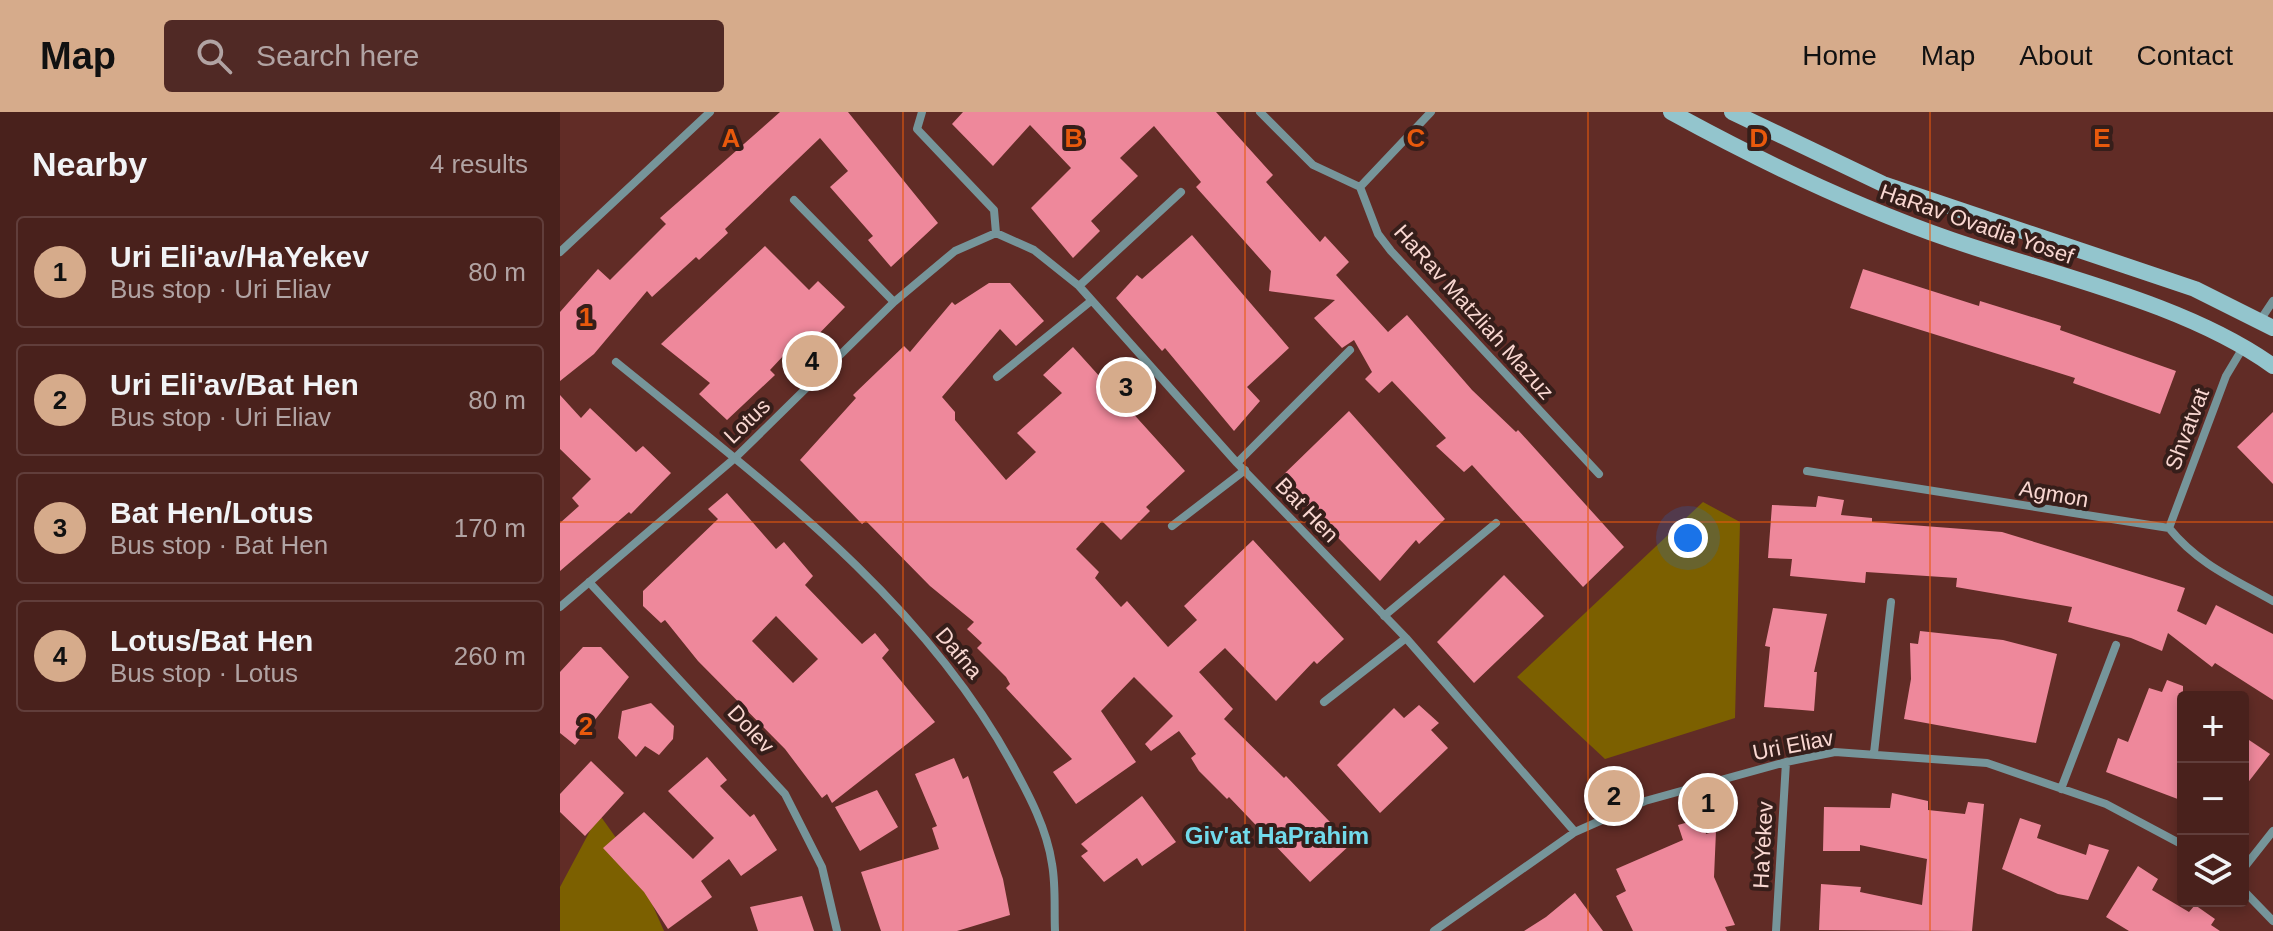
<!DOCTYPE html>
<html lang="en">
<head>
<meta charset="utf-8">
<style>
  :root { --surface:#49211c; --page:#502925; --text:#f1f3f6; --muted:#b1a3a3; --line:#613e3b; --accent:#d6ab8b }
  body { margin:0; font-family:Helvetica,sans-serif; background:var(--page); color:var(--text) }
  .controls { position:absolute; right:24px; bottom:24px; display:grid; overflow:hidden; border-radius:8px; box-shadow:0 4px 12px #0003 }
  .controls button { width:72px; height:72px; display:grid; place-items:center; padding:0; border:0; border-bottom:2px solid var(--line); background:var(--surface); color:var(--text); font:40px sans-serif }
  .you { position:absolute; left:1128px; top:426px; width:28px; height:28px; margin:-20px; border:6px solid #fff; border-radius:50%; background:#1a73e8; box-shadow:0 0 0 12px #1a73e833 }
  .badge { display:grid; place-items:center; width:52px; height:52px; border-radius:50%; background:var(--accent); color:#111; font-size:26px; font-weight:700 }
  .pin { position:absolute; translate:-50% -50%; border:4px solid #fff; box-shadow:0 2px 8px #0006 }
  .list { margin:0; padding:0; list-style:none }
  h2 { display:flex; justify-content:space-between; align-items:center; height:104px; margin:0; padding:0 32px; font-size:34px }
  h2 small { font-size:26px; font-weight:400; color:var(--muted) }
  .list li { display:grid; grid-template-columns:52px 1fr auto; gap:24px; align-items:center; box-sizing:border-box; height:112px; margin:0 16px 16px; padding:0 16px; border:2px solid var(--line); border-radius:8px }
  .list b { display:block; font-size:30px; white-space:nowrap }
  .list p { margin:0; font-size:26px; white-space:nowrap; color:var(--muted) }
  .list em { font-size:26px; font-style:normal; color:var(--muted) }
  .icon { flex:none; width:44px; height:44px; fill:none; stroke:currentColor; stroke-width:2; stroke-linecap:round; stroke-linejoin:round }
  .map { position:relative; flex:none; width:1713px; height:819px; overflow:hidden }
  header { display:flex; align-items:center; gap:48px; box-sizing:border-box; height:112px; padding:0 40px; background:var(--accent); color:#111 }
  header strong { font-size:38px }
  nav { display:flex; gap:44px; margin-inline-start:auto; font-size:28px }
  .search { width:560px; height:72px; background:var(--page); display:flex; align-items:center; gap:20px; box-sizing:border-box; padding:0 28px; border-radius:8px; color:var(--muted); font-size:30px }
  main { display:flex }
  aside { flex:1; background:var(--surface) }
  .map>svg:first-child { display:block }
  .green { fill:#7c6000 }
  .building { fill:#ee889b; fill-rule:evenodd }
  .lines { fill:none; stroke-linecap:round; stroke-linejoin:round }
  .street { stroke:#76959a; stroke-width:8 }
  .secondary { stroke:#93c5cd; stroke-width:16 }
  .grid { fill:none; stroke:#e8590c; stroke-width:2; stroke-opacity:0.55 }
  .labels { text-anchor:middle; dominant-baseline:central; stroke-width:8; stroke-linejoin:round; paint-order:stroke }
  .street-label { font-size:22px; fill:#f9d7d1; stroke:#361e1a }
  .neighbourhood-label { font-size:24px; font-weight:bold; fill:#71daeb; stroke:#361e1a }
  .grid-label { font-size:26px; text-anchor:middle; font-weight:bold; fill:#e8590c; stroke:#361e1a; stroke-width:8; stroke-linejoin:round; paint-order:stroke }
</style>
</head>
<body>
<header>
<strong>Map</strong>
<div class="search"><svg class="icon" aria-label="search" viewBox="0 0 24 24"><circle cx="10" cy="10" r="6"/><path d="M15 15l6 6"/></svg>Search here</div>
<nav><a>Home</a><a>Map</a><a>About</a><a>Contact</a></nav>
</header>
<main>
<aside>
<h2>Nearby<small>4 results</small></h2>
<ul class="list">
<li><span class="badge">1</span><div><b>Uri Eli'av/HaYekev</b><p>Bus stop · Uri Eliav</p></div><em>80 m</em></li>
<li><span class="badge">2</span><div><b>Uri Eli'av/Bat Hen</b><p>Bus stop · Uri Eliav</p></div><em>80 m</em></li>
<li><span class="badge">3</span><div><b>Bat Hen/Lotus</b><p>Bus stop · Bat Hen</p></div><em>170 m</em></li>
<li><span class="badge">4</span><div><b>Lotus/Bat Hen</b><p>Bus stop · Lotus</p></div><em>260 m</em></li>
</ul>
</aside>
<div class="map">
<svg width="1713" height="819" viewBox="0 0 1713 819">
  <rect width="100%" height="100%" fill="#612c26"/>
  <!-- green -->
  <path class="green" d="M1143 390 1180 410 1175 606 1045 647 957 565Z
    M39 702 74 751 104 819H0V775Z"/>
  <!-- building -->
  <path class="building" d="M220 0H288L378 111 331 155 308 128 313 124 270 75 288 59 260 26 165 117 168 121 139 148 136 145 92 185 87 179 34 242 0 269V200L38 157 50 168 106 112 100 106Z
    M403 0H656L713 63 706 70 760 130 765 124 789 150 776 163 828 220 847 203 912 278 956 320 958 318 1064 435 1023 475 912 353 904 360 876 334 886 326 832 269 819 281 805 267 812 260 794 228 782 236 754 206 775 188 709 179 711 159 636 75 641 70 594 14 560 46 578 64 531 109 540 119 513 146 471 96 511 56 470 13 433 54 392 12Z
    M632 123 729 236 687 275 700 289 674 319 605 236 602 239 556 186 577 163 582 167Z
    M205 134 249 178 258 169 285 195 247 234 239 227 210 258 215 263 167 308 139 282 150 271 101 232Z
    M1303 157 1419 194 1420 189 1501 214 1500 218 1616 259 1600 302 1513 271 1515 266 1290 196Z
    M429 171H450L484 209 456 234 440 217 382 285 395 300V308L446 368 476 340 457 321 502 281 483 263 513 235 625 359 586 395 590 399 561 428 542 409 516 437 539 460 535 466 561 495 567 489 608 535 637 508 624 494 693 428 784 527 757 552 754 549 716 589 665 536 639 560 673 597 664 607 724 666 726 664 791 732 750 770 669 685 667 687 639 659 631 646 636 642 619 619 591 639 585 632 613 604 574 565 541 599 576 650 516 692 493 660 512 647 446 576 450 572 446 565 417 536 422 531 407 517 414 510 370 474 306 409 302 412 240 348 296 286 293 283 344 234 350 240 392 190 395 193Z
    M0 283 21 306 30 296 76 340 83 334 111 361 71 402 69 400 0 459V411L19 394 12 386 31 367 0 337Z
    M789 299 885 407 859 432 856 428 820 469 720 366Z
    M1713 300V372L1677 335Z
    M167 381 216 437 224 430 253 464 245 473 302 532 315 521 329 538 322 546 375 610 272 691 267 682 262 686 225 637 138 549 105 508 101 511 83 494V479L158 407 148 397ZM216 504 258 547 233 571 192 529Z
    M1258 384 1284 388 1281 403 1312 406V410L1442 420 1625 476 1617 499 1646 513 1656 493 1713 522V588L1655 551 1652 555 1608 521 1602 539 1571 526 1508 510 1512 495 1396 475 1397 466 1306 460 1305 471 1230 464 1232 447 1208 446 1212 393 1256 395Z
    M944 463 984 504 914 571 877 530Z
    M1213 496 1267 502 1254 560H1257L1254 599 1204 595 1210 535 1205 534Z
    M1360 519 1443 528 1497 542 1476 631 1344 607 1351 567 1350 531 1358 532Z
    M23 535H41L69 565 15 633 0 621V560Z
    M1607 568 1623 574V689L1546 660 1558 626 1568 630 1589 576 1602 580Z
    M91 591 114 614 113 627 99 643 85 634 76 645 58 626 62 599Z
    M859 593 879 611 871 618 888 636 820 701 777 653 834 596 844 606Z
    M1683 624 1710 642 1683 677Z
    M147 645 167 668 160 674 190 705 194 702 217 738 181 764 169 747 141 769 152 785 108 817 84 780 43 736 84 700 133 747 154 726 108 679Z
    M394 646 403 667 408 664 443 767 450 803 397 819H321L301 760 379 737 372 716 377 714 355 662Z
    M31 649 64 681 25 724 0 700V682Z
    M317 678 338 715 300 739 275 695Z
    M1332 681 1368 689V698L1405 702 1408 690 1424 692 1412 819 1259 818 1261 772 1301 775 1300 780 1362 793 1367 747 1300 733V739H1263L1264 695 1330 696Z
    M582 684 616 730 582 754 577 746 544 770 521 744 528 739 521 732Z
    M1143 706 1146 722 1156 719 1154 765 1175 813 1165 815 1167 819H1073L1056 784 1066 779 1056 757 1123 728 1118 713Z
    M1460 706 1481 713 1477 726 1526 743 1529 732 1549 738 1528 788 1498 782 1442 757Z
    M1578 754 1598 767 1592 778 1629 800 1635 793 1655 807 1651 813 1660 819H1569L1546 805Z
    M1015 781 1043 819H964L986 805Z
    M242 784 254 819H198L190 795Z"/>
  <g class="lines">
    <!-- street -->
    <path class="street" d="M362 0 357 17 434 98 436 121
      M700 0 753 53 800 75 818 122 831 139 1039 362
      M800 75 871 0
      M234 88 334 190
      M436 121 474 138 519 174 677 351 846 526 1015 720
      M0 140 150 0
      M519 174 621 80
      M1701 207 1713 189
      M56 250C200 367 361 485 452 652 469 683 487 717 492 752 496 774 494 797 495 819
      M437 265 531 189
      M677 351 790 238
      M1247 359 1609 416C1638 452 1674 467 1713 489
      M612 414 685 358
      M1609 416 1666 264 1684 234
      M29 470 225 682 262 755 277 819
      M0 495 175 346 334 190 395 139 436 121
      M824 504 936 411
      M764 590 846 526
      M1314 641 1331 490
      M1501 677 1556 533
      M1683 757 1713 719
      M1683 778 1713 809
      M874 819 1015 720 1085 689 1226 650 1275 640 1427 651 1546 692 1623 733
      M1216 819 1226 650"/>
    <!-- secondary -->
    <path class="secondary" d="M1111 0C1202 50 1294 94 1392 128 1494 163 1627 192 1713 254
      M1172 0 1323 72 1635 177 1713 216"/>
  </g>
  <!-- grid -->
  <path class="grid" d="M343 0V819M685 0V819M1028 0V819M1370 0V819M0 410H1713"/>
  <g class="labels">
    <!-- street labels -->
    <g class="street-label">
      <text transform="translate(1417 112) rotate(19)">HaRav Ovadia Yosef</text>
      <text transform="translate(914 200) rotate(48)">HaRav Matzliah Mazuz</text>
      <text transform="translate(187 309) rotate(-44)">Lotus</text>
      <text transform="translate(1627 317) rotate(-69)">Shvatvat</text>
      <text transform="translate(1494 382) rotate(10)">Agmon</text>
      <text transform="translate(747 398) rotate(46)">Bat Hen</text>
      <text transform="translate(399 541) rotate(50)">Dafna</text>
      <text transform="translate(191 617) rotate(47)">Dolev</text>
      <text transform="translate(1233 633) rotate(-11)">Uri Eliav</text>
      <text transform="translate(1203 733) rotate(-87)">HaYekev</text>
    </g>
    <!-- neighbourhood labels -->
    <g class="neighbourhood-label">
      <text x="717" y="723">Giv'at HaPrahim</text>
    </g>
  </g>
  <g class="grid-label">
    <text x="171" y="35">A</text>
    <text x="514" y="35">B</text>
    <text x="856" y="35">C</text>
    <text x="1199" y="35">D</text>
    <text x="1542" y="35">E</text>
    <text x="26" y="214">1</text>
    <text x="26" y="623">2</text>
  </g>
</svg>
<div class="controls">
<button>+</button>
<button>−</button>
<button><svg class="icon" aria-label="layers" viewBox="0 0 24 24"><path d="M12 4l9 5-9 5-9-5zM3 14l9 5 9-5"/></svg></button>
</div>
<div class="you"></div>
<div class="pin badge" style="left:1148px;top:691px">1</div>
<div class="pin badge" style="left:1054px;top:684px">2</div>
<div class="pin badge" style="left:566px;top:275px">3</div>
<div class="pin badge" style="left:252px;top:249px">4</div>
</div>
</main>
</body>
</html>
